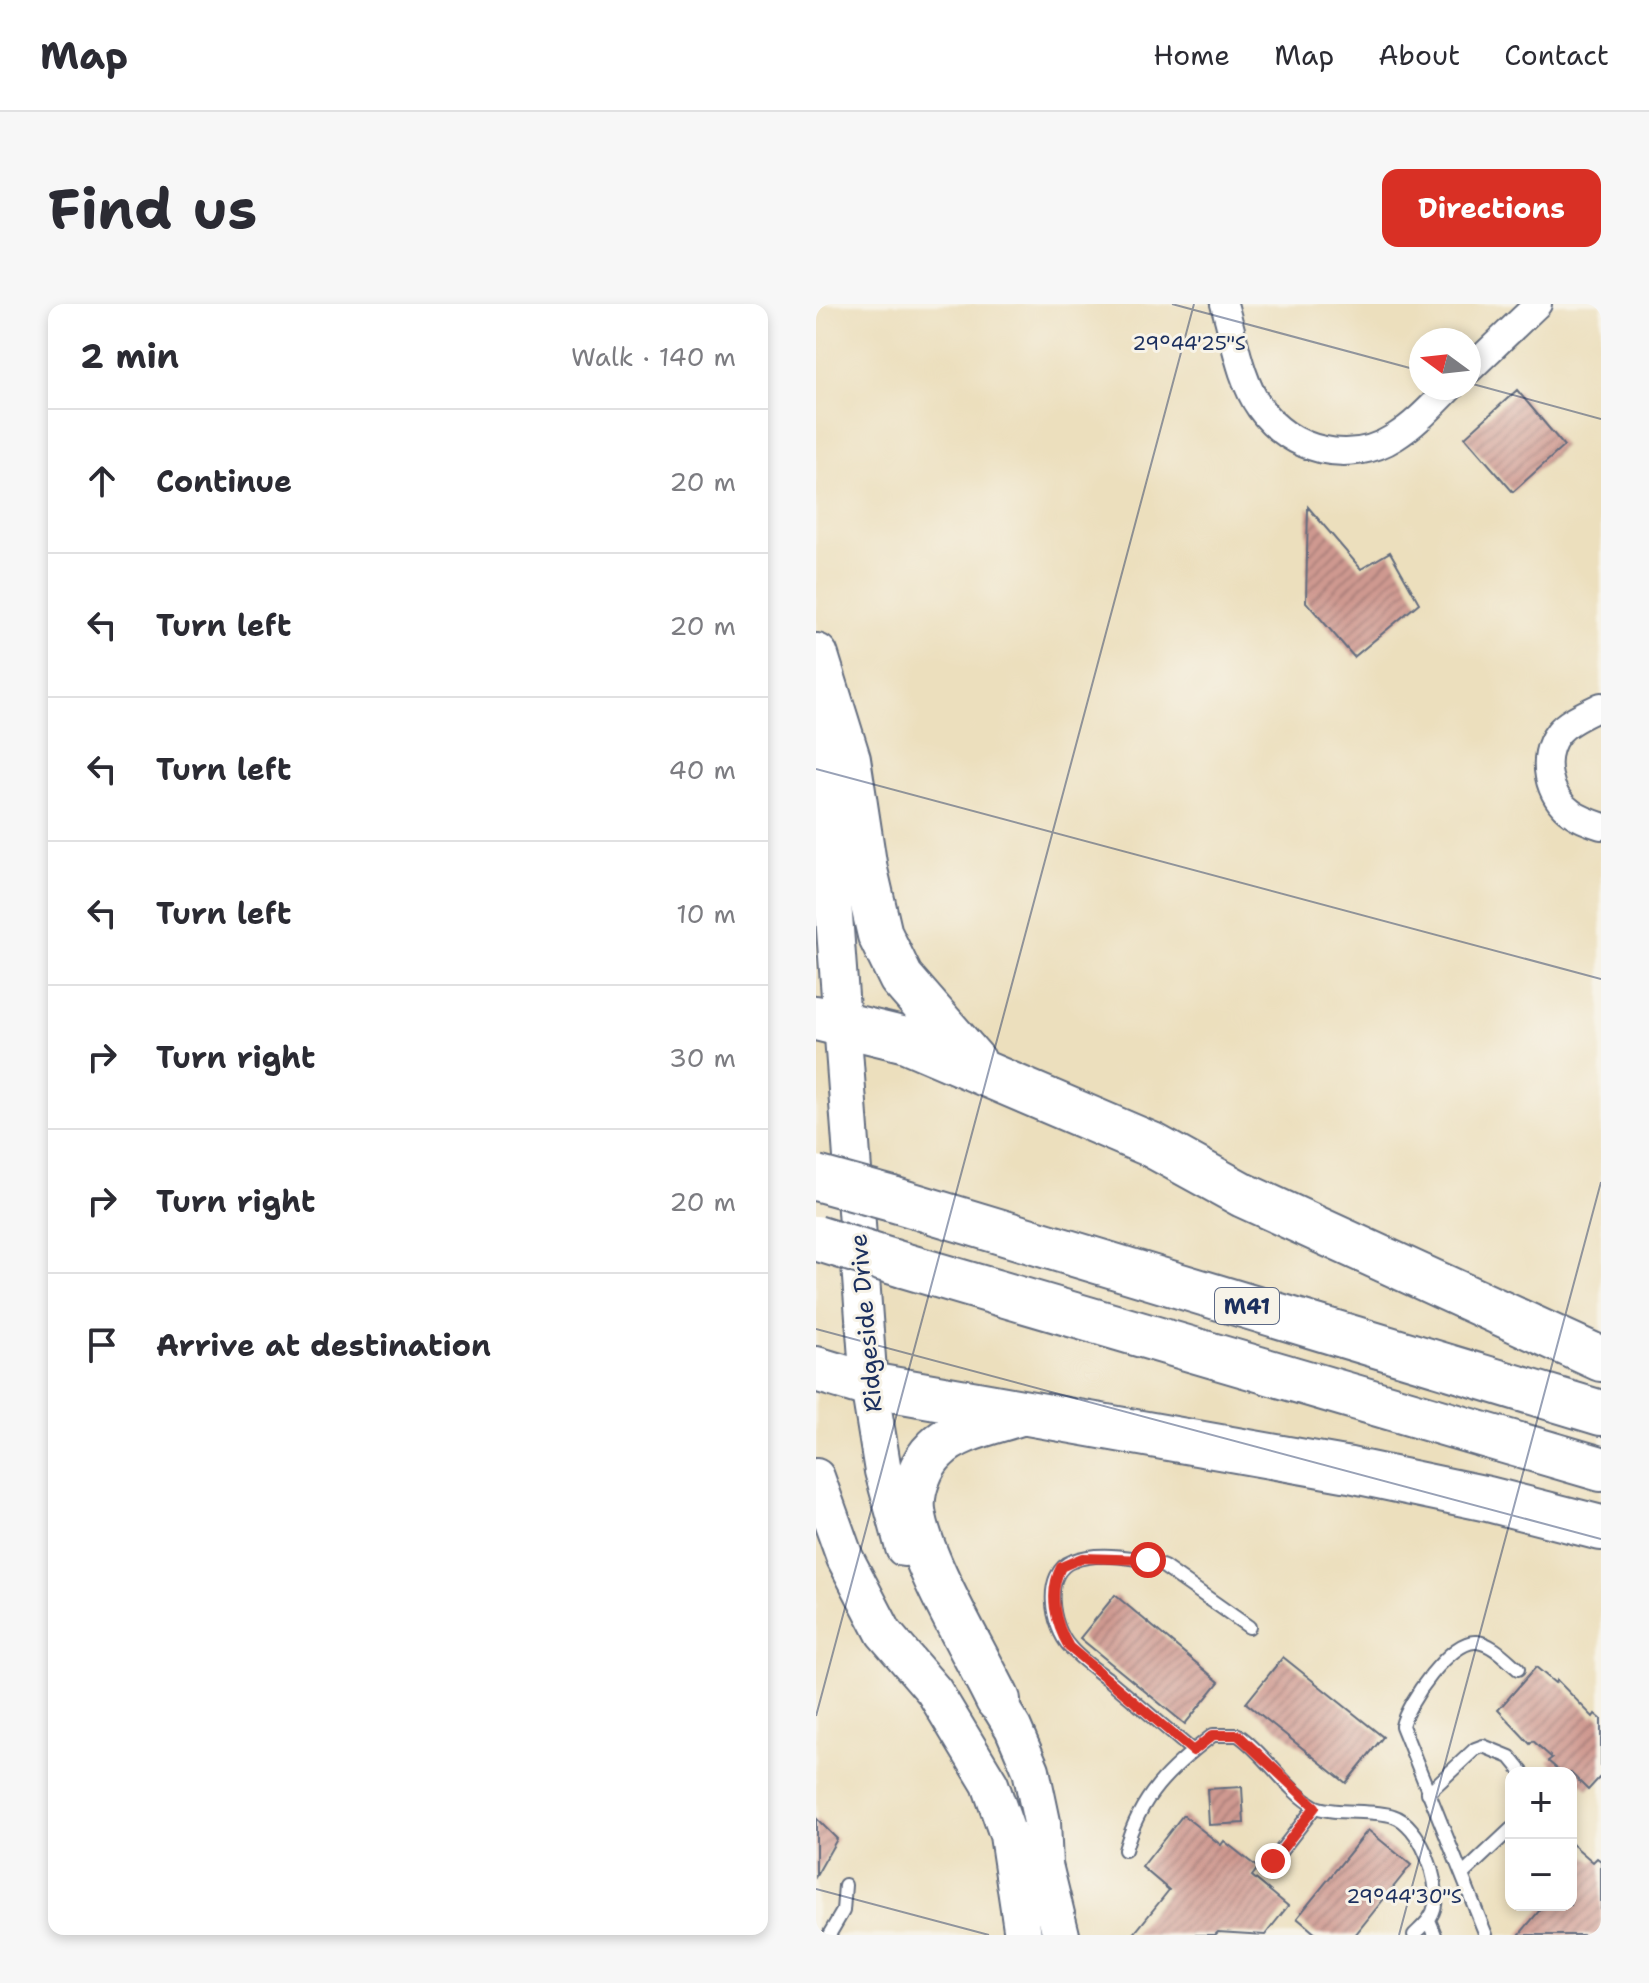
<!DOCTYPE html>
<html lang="en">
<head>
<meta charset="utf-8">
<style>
  :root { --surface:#fff; --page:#f7f7f7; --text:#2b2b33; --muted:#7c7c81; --line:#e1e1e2; --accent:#d93025 }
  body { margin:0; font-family:"Shantell Sans",sans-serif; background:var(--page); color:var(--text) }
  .controls { position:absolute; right:24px; bottom:24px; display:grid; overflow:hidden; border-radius:16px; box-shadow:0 4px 12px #0003 }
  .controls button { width:72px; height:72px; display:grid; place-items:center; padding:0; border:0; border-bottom:2px solid var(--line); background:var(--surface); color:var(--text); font:40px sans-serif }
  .compass { position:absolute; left:593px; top:24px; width:72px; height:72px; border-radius:50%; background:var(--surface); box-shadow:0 4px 12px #0003; rotate:285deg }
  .stop { position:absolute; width:24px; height:24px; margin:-18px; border:6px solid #d93025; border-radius:50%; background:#fff }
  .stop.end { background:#d93025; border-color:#fff; box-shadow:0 2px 8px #0008 }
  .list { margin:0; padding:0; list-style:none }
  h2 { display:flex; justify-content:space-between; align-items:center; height:104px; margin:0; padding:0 32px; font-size:34px }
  h2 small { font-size:26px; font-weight:400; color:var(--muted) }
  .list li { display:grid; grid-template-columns:52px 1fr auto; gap:24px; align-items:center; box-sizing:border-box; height:144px; padding:0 32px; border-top:2px solid var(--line) }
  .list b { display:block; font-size:30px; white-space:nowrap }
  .list em { font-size:26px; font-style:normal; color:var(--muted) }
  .icon { flex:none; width:44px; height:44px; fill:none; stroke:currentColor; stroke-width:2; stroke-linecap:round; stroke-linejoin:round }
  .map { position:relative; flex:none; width:785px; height:1631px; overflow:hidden; border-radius:16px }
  header { display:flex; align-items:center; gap:48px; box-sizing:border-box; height:112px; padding:0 40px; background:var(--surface); border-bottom:2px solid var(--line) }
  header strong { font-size:38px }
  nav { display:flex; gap:44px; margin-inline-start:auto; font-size:28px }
  .intro { display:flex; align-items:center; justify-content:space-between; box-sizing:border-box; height:192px; padding:0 48px }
  h1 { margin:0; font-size:56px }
  .button { padding:20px 36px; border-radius:16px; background:var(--accent); color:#fff; font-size:28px; font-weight:700 }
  main { display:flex; gap:48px; padding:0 48px }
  aside { flex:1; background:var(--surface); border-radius:16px; box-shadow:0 4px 12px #0003 }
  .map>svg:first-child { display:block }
  .building { fill:url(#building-hatch) }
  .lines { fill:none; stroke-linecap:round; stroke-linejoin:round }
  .lane-casing { stroke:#646d7f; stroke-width:16 }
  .street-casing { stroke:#646d7f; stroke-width:30 }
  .secondary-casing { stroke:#646d7f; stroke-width:40 }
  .highway-casing { stroke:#646d7f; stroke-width:48 }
  .lane { stroke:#fff; stroke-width:12 }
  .street { stroke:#fff; stroke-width:26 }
  .secondary { stroke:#fff; stroke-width:36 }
  .highway { stroke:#fff; stroke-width:44 }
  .highway-bridge-casing { stroke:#646d7f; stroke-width:48; stroke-linecap:butt }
  .highway-bridge { stroke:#fff; stroke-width:44 }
  .route { stroke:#d93025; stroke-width:10 }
  .ticks { fill:none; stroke:#1b2f5e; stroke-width:2; stroke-opacity:0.45 }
  .labels { text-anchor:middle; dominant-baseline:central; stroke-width:6; stroke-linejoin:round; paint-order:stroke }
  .shield { fill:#f7f3e8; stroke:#5d6a87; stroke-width:2 }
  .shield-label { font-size:22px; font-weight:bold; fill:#1b2f5e }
  .street-label { font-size:24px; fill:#1b2f5e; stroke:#f7f3e8 }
  .ticks-label { font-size:20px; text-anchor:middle; fill:#1b2f5e; stroke:#f7f3e8; stroke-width:6; stroke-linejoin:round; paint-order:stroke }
</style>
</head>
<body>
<header>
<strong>Map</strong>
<nav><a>Home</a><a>Map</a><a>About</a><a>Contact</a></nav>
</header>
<div class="intro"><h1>Find us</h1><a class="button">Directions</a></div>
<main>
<aside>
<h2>2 min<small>Walk · 140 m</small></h2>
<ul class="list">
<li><svg class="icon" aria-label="ahead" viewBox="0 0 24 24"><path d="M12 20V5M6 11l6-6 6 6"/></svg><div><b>Continue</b></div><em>20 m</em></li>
<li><svg class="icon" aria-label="left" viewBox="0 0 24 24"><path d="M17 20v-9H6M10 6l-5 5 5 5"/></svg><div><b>Turn left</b></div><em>20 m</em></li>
<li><svg class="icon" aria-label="left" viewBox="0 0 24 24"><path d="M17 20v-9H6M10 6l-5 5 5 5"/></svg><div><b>Turn left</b></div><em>40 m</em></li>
<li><svg class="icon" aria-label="left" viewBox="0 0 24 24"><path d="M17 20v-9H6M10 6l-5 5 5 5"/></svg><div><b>Turn left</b></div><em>10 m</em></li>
<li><svg class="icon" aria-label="right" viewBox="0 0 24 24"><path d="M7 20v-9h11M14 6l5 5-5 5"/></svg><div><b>Turn right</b></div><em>30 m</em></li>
<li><svg class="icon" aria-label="right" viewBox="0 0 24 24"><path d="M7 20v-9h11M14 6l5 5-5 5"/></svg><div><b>Turn right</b></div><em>20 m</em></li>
<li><svg class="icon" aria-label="arrive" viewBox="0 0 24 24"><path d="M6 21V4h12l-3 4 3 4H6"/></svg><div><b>Arrive at destination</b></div></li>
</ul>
</aside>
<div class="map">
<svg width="785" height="1631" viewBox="0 0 785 1631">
  <defs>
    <pattern id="building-hatch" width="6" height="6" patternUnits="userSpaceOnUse" patternTransform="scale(2)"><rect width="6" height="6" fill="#cf9990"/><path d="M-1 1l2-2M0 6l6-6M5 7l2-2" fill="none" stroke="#a77d79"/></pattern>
  </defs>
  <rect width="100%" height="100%" fill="#f7f3e8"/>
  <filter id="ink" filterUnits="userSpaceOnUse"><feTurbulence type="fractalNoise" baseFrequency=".0125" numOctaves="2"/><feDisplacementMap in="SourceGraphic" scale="16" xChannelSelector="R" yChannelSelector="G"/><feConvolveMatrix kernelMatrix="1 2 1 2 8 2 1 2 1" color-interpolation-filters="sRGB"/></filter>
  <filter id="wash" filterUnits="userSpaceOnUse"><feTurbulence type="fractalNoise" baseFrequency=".006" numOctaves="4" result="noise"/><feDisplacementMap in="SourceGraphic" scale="32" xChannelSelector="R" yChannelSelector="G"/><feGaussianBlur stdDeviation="1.8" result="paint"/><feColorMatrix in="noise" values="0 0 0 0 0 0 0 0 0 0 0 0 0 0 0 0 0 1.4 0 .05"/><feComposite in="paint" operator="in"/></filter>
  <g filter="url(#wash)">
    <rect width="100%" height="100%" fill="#ecdfbd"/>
    <g id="blocks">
      <!-- building -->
      <path class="building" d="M701 86 748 142 697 188 649 133Z
        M492 203 545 265 574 248 603 299 538 353 490 298Z
        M299 1291 403 1378 369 1420 264 1334Z
        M467 1353 567 1433 530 1479 430 1399Z
        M720 1363 739 1379 741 1376 777 1413 779 1410 785 1415V1476L783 1474 772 1486 755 1469H746L732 1457 736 1454 717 1437 714 1440 682 1406Z
        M426 1483 428 1519 393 1521 391 1485Z
        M367 1511 405 1541 408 1537 442 1564 436 1572 472 1602 449 1631 402 1628 399 1631H317L353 1586 326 1563Z
        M0 1514 21 1535 0 1572Z
        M552 1526 595 1561 539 1631H501L481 1614Z
        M755 1539 777 1558 781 1554 785 1557V1631H703L728 1601H755Z"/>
    </g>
  </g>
  <g filter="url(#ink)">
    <use href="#blocks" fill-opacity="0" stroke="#646d7f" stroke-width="2"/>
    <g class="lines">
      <defs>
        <path id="lane" d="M377 1447C349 1423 320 1399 292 1375 279 1365 264 1355 254 1343 235 1323 226 1268 257 1257 281 1247 325 1253 348 1263L433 1323
          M612 1489 659 1445 667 1442 694 1453 707 1469
          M309 1546C324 1492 353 1465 397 1431H422C449 1449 472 1488 498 1502 514 1511 556 1505 577 1512 604 1520 624 1576 619 1601 617 1614 607 1622 598 1631
          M457 1557 499 1503
          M646 1571 695 1525
          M613 1616 619 1631
          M13 1631 27 1607 29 1581
          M670 1631 586 1422C591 1399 635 1335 661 1338 677 1340 691 1356 702 1365"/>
        <path id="street" d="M408 0C418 33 424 76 444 104 474 147 534 162 579 133 600 120 617 101 634 84
          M653 66 722 0
          M785 402C772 409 751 417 742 429 723 453 732 493 756 509 764 515 776 519 785 522"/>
        <path id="secondary" d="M2 397 53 1081 67 1167 88 1244
          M0 1173 29 1254 68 1329 118 1387 174 1480 192 1531 207 1631
          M166 1373 197 1424 215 1466 226 1518 228 1561 245 1631"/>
        <path id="highway" d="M0 352 32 455 49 566 64 631 85 674 158 758
          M0 714 90 736 336 841 427 891 785 1055
          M76 895 785 1109
          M87 961 785 1165
          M0 1065 53 1081 534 1166 672 1195 785 1224
          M182 1396C159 1348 103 1256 97 1206 95 1186 105 1159 120 1145 139 1125 178 1118 204 1109"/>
      </defs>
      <!-- lane casing -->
      <use href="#lane" class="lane-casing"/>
      <!-- street casing -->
      <use href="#street" class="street-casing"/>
      <!-- secondary casing -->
      <use href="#secondary" class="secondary-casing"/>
      <!-- highway casing -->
      <use href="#highway" class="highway-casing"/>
      <!-- lane -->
      <use href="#lane" class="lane"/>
      <!-- street -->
      <use href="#street" class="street"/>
      <!-- secondary -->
      <use href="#secondary" class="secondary"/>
      <!-- highway -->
      <use href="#highway" class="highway"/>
      <defs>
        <path id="highway-bridge" d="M0 874 76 895
          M0 934 87 961"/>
      </defs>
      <!-- highway-bridge casing -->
      <use href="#highway-bridge" class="highway-bridge-casing"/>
      <!-- highway-bridge -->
      <use href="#highway-bridge" class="highway-bridge"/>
    </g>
  </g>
  <g class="lines" filter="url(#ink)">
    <!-- route -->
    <path class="route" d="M332 1256 266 1254 245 1263C232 1289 239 1319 253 1343L377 1447 397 1431H422L499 1503 457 1557"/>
  </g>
  <!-- ticks -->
  <path class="ticks" d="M356 0 605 67M653 79 785 115M0 465 785 675M0 1025 785 1235M0 1412 378 0M0 1585 173 1631M583 1631 785 878"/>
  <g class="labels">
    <!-- shield labels -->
    <rect class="shield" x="399" y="984" width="64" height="36" rx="6"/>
    <g class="shield-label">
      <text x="431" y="1002">M41</text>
    </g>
    <!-- street labels -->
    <g class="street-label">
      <text transform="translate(50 1019) rotate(-95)">Ridgeside Drive</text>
    </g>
  </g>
  <g class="ticks-label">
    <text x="373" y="46">29°44'25"S</text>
    <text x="588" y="1599">29°44'30"S</text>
  </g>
</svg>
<div class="controls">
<button>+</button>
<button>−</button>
</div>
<svg class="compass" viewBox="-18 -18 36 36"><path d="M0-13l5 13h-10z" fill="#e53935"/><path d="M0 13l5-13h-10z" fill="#7c7c81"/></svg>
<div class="stop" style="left:332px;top:1256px"></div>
<div class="stop end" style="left:457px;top:1557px"></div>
</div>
</main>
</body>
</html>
